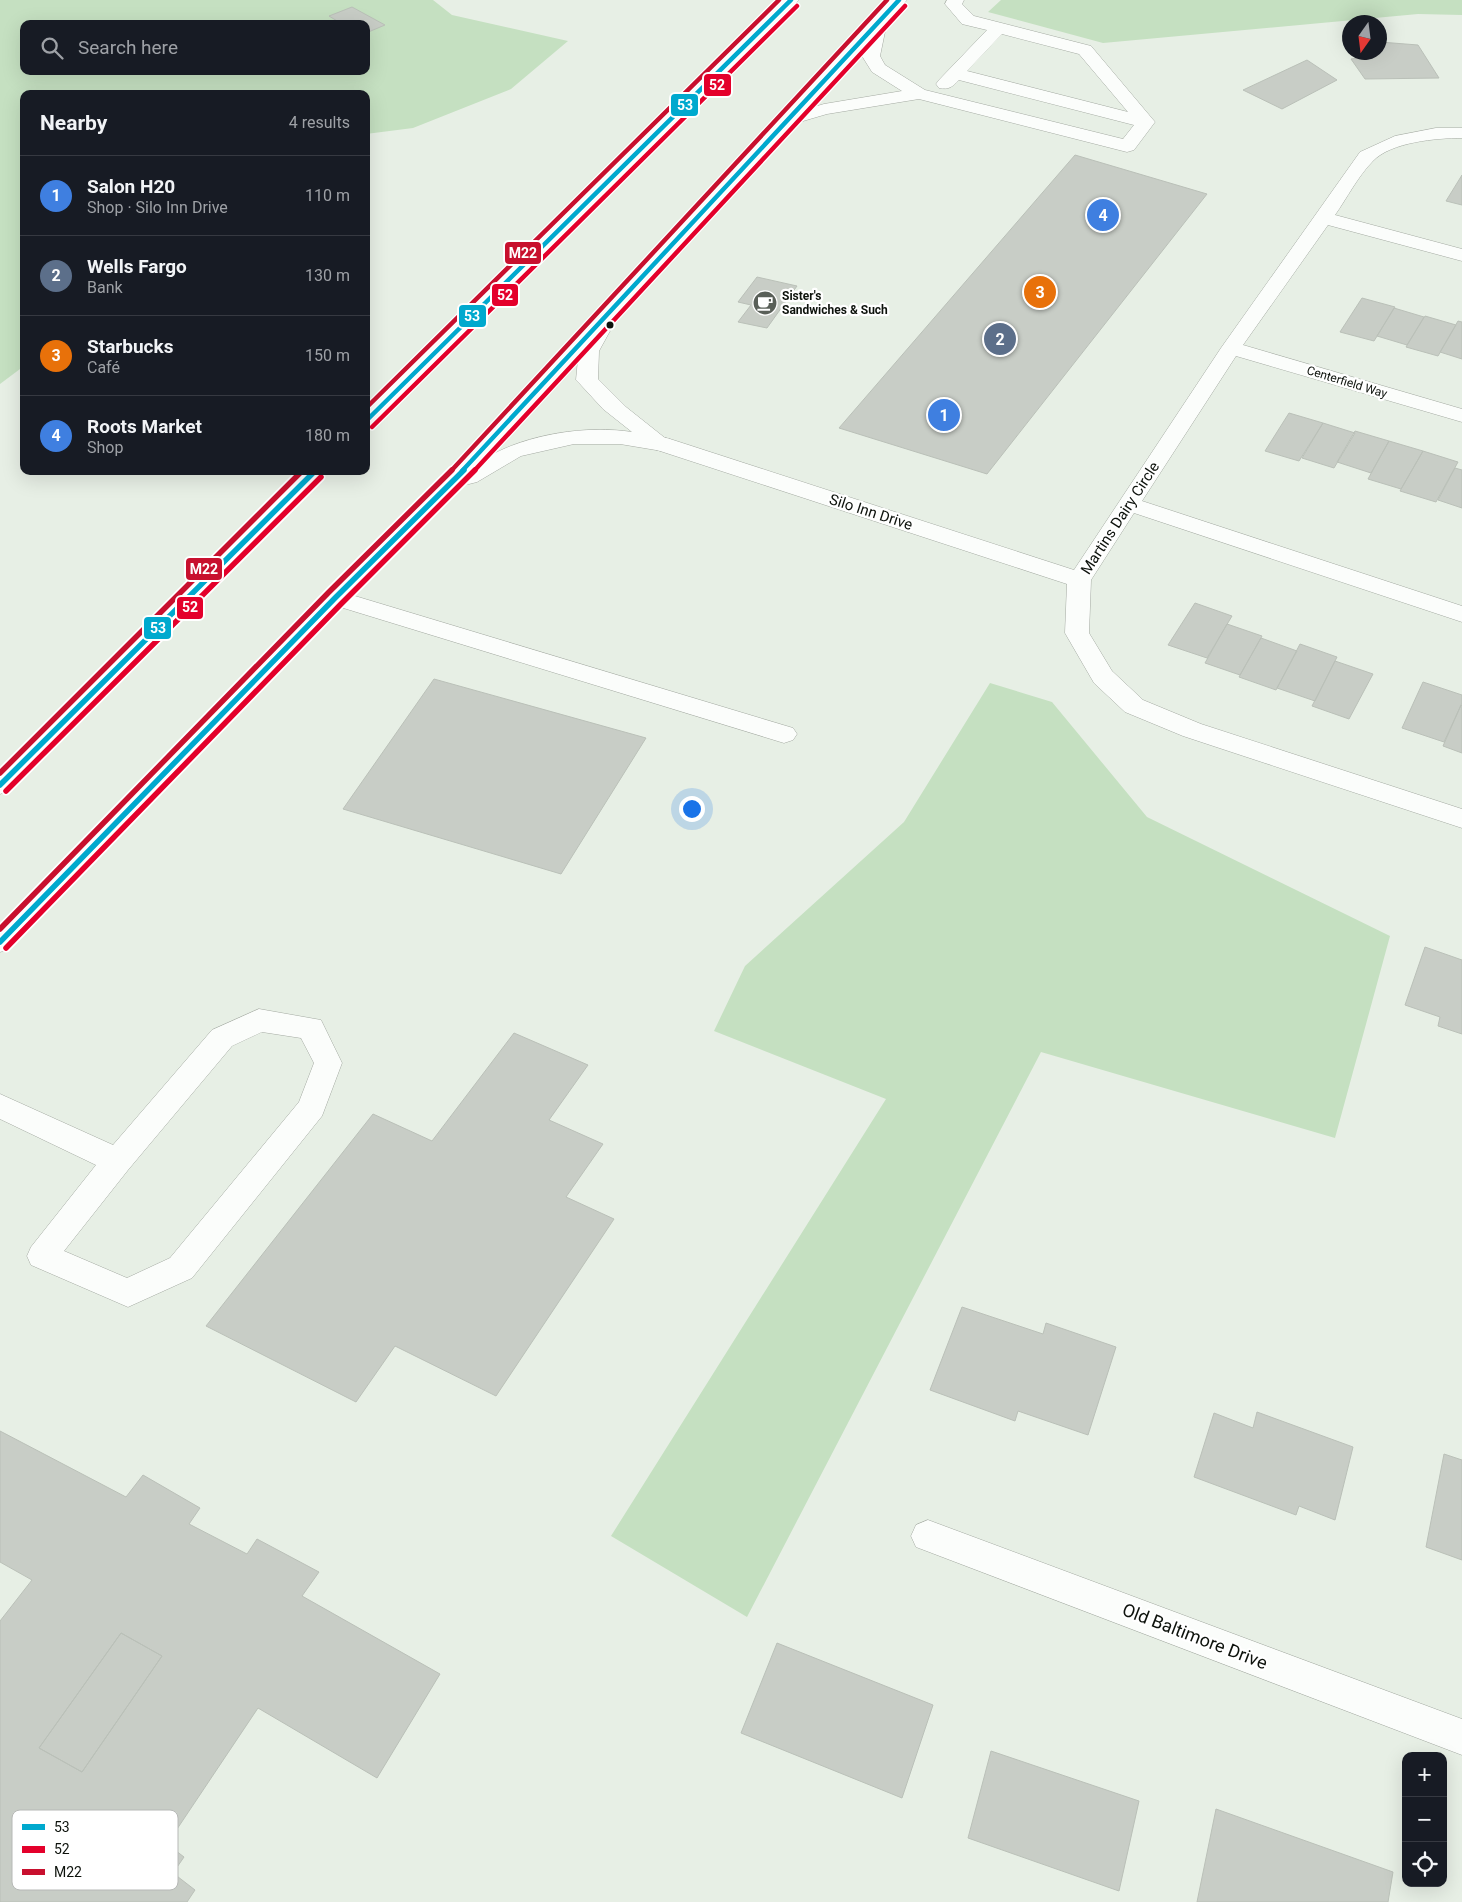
<!DOCTYPE html>
<html lang="en">
<head>
<meta charset="utf-8">
<style>
  :root { --surface:#171b24; --page:#20242c; --text:#f1f3f6; --muted:#9ea1a6; --line:#363941; --accent:#d93025 }
  body { margin:0; font-family:Roboto,sans-serif; background:var(--page); color:var(--text) }
  .controls { position:absolute; right:15px; bottom:15px; display:grid; overflow:hidden; border-radius:10px; box-shadow:0 5px 20px #0002 }
  .controls button { width:45px; height:45px; display:grid; place-items:center; padding:0; border:0; border-bottom:1px solid var(--line); background:var(--surface); color:var(--text); font:25px sans-serif }
  .compass { position:absolute; left:1342px; top:15px; width:45px; height:45px; border-radius:50%; background:var(--surface); box-shadow:0 5px 20px #0002; rotate:194deg }
  .you { position:absolute; left:691px; top:808px; width:18px; height:18px; margin:-12px; border:4px solid #fff; border-radius:50%; background:#1a73e8; box-shadow:0 0 0 8px #1a73e833 }
  .badge { display:grid; place-items:center; width:32px; height:32px; border-radius:50%; background:var(--accent); color:#fff; font-size:16px; font-weight:700 }
  .pin { position:absolute; translate:-50% -50%; border:2px solid #fff; box-shadow:0 1px 5px #0006 }
  .list { margin:0; padding:0; list-style:none }
  h2 { display:flex; justify-content:space-between; align-items:center; height:65px; margin:0; padding:0 20px; font-size:21px }
  h2 small { font-size:16px; font-weight:400; color:var(--muted) }
  .list li { display:grid; grid-template-columns:32px 1fr auto; gap:15px; align-items:center; box-sizing:border-box; height:80px; padding:0 20px; border-top:1px solid var(--line) }
  .list b { display:block; font-size:19px; white-space:nowrap }
  .list p { margin:0; font-size:16px; white-space:nowrap; color:var(--muted) }
  .list em { font-size:16px; font-style:normal; color:var(--muted) }
  .icon { flex:none; width:28px; height:28px; fill:none; stroke:currentColor; stroke-width:2; stroke-linecap:round; stroke-linejoin:round }
  .map { position:relative; flex:none; width:1462px; height:1902px; overflow:hidden }
  .search { position:absolute; background:var(--surface); box-shadow:0 5px 20px #0002; left:20px; top:20px; width:350px; height:55px; display:flex; align-items:center; gap:12px; box-sizing:border-box; padding:0 18px; border-radius:10px; color:var(--muted); font-size:19px }
  .panel { position:absolute; background:var(--surface); box-shadow:0 5px 20px #0002; left:20px; top:90px; width:350px; height:385px; border-radius:10px }
  .map>svg:first-child { display:block }
  .green { fill:#c5e0c1; fill-rule:evenodd }
  .building { fill:#c8cdc6; stroke:#bac0b8; fill-rule:evenodd }
  .lines { fill:none; stroke-linecap:round; stroke-linejoin:round }
  .minor-casing { stroke:#a4aaa2; stroke-width:1 }
  .major-casing { stroke:#a4aaa2; stroke-width:1 }
  .minor { fill:#fbfdfb; fill-rule:evenodd }
  .major { fill:#fbfdfb; fill-rule:evenodd }
  .bus-1-far1-casing { stroke:#fff; stroke-width:7 }
  .bus-1-casing { stroke:#fff; stroke-width:9 }
  .bus-2-far1-casing { stroke:#fff; stroke-width:7 }
  .bus-2-casing { stroke:#fff; stroke-width:9 }
  .bus-3-far1-casing { stroke:#fff; stroke-width:7 }
  .bus-3-casing { stroke:#fff; stroke-width:9 }
  .bus-1-far1 { stroke:#00a9ce; stroke-width:4.5 }
  .bus-1 { stroke:#00a9ce; stroke-width:5.5 }
  .bus-2-far1 { stroke:#e4002b; stroke-width:4.5 }
  .bus-2 { stroke:#e4002b; stroke-width:5.5 }
  .bus-3-far1 { stroke:#c8102e; stroke-width:4.5 }
  .bus-3 { stroke:#c8102e; stroke-width:5.5 }
  .bus-dot { fill:#0d120c; stroke:#fff; stroke-width:2 }
  .labels { text-anchor:middle; dominant-baseline:central; stroke-width:4.5; stroke-linejoin:round; paint-order:stroke }
  .far-poi-label { font-size:12px; font-weight:bold; fill:#0d120c; stroke:#fff; text-anchor:start }
  .far-street-label { font-size:12px; fill:#0d120c; stroke:#fff }
  .street-label { font-size:15px; fill:#0d120c; stroke:#fff }
  .near-street-label { font-size:18px; fill:#0d120c; stroke:#fff }
  .key { fill:#fff; stroke:#b6b8b6; stroke-width:1 }
  .key-label { font-size:14px; fill:#0d120c }
  .line-badge { stroke:#fff; stroke-width:2 }
  .badge-label { font-size:14px; text-anchor:middle; font-weight:bold; fill:#fff }
</style>
</head>
<body>
<div class="map">
<svg width="1462" height="1902" viewBox="0 0 1462 1902">
  <rect width="100%" height="100%" fill="#e7efe5"/>
  <!-- green -->
  <path class="green" d="M0 0H433L452 15 568 41 511 89 413 128 366 134V94H24V366L0 384ZM24 24H366V71H24Z
    M1001 0H1462V15L1418 14 1103 43 988 12Z
    M990 683 1052 702 1147 817 1390 936 1335 1138 1041 1052 747 1617 611 1536 886 1099 714 1031 745 966 904 822Z"/>
  <!-- building -->
  <path class="building" d="M352 7 385 25 366 33V24H342L329 16Z
    M1380 42 1418 45 1439 78 1365 79 1351 59 1376 56V52H1380Z
    M1307 60 1337 80 1282 109 1243 90Z
    M1075 155 1207 194 987 474 839 428Z
    M1462 175V205L1446 201Z
    M757 277 797 286 767 328 738 322 751 305 738 302Z
    M1362 298 1395 307 1374 341 1340 332Z
    M1394 308 1424 317 1407 345 1377 336Z
    M1425 316 1456 325 1438 356 1406 347Z
    M1458 321 1462 322V359L1440 352Z
    M1289 413 1323 423 1299 461 1265 451Z
    M1323 423 1355 433 1334 468 1302 458Z
    M1355 431 1389 441 1371 473 1337 462Z
    M1389 441 1423 451 1401 489 1368 479Z
    M1423 451 1458 462 1436 502 1400 491Z
    M1455 468 1462 470V508L1438 500Z
    M1195 603 1232 616 1207 658 1168 645Z
    M1227 624 1262 636 1240 675 1205 663Z
    M1261 638 1297 651 1276 690 1239 677Z
    M1300 644 1337 657 1315 701 1277 688Z
    M1335 661 1373 674 1349 719 1312 706Z
    M434 679 646 738 561 874 343 809Z
    M1423 682 1462 695V703L1444 742 1402 728Z
    M1461 705 1462 706V753L1443 746Z
    M1425 947 1462 960V1034L1438 1026 1440 1017 1405 1005Z
    M514 1033 588 1065 549 1120 603 1144 566 1197 614 1219 496 1396 395 1346 356 1402 206 1326 373 1114 432 1141Z
    M962 1307 1043 1334 1046 1323 1116 1347 1088 1435 1018 1411 1015 1421 930 1390Z
    M1257 1412 1353 1447 1335 1520 1299 1506 1296 1515 1194 1477 1214 1413 1253 1428Z
    M0 1431 126 1497 143 1475 200 1508 189 1524 247 1554 257 1539 319 1572 302 1596 440 1674 377 1778 258 1708 167 1844 184 1857 173 1873 195 1890 187 1902H0V1621L32 1580 0 1562ZM121 1633 162 1656 82 1772 39 1748Z
    M1444 1454 1462 1460V1560L1426 1547Z
    M121 1633 162 1656 82 1772 39 1748Z
    M777 1643 933 1705 902 1798 741 1733Z
    M991 1751 1139 1801 1119 1891 968 1838Z
    M1216 1809 1393 1872 1388 1902H1197Z"/>
  <g class="lines">
    <defs>
      <path id="minor" d="M947 0H964L962 4 974 16 1091 46 1155 122 1134 150 1127 152 919 99 827 114 786 126 780 125 777 121 780 117 824 104 902 91 872 72 862 56 869 22 872 18H884L887 22 880 56 885 65 925 90 1123 139 1134 125 959 80C952 87 949 90 939 88L936 84 939 80 987 30 962 24 945 4ZM1002 34 1079 54 1128 112 967 71Z
        M1436 128H1462V138C1437 138 1391 142 1373 161 1358 176 1347 198 1335 215L1462 249V261L1328 225 1243 345 1462 409V422L1236 356 1142 501 1462 606V622L1134 513 1091 580 1089 633 1112 671 1143 700 1201 724 1462 809V828L1183 736 1125 712 1094 683 1065 633 1067 584 654 449 651 444 654 439 662 437 670 439 1074 570 1221 348 1360 152 1395 136Z
        M335 590 793 728 797 734 793 740 784 743 327 603 323 598 327 593Z
        M259 1009 321 1020 342 1063 322 1116 192 1278 128 1307 31 1265 27 1256 31 1247 96 1165 0 1119V1094L113 1145 212 1030ZM262 1032 301 1038 314 1063 299 1102 170 1258 127 1278 64 1251 128 1170 232 1046Z
        M928 1520 1462 1719V1755L916 1547 911 1536 916 1525Z"/>
      <path id="major" d="M781 0H799L374 426 366 427V409Z
        M890 0H907L607 327 610 331 599 351 598 379 626 407 665 438 670 439 673 444 670 449 662 451 620 444H574L521 456 477 482 469 484 464 483 343 603 10 949 0 952V925L327 593 436 486ZM578 359 576 380 580 384 603 409 632 432C587 425 527 434 488 457Z
        M302 471H326L9 791 0 794V770Z"/>
    </defs>
    <!-- minor casing -->
    <use href="#minor" class="minor-casing"/>
    <!-- major casing -->
    <use href="#major" class="major-casing"/>
    <!-- minor -->
    <use href="#minor" class="minor"/>
    <!-- major -->
    <use href="#major" class="major"/>
    <defs>
      <path id="bus-1-far1" d="M366 421 791 0
        M462 471 899 0"/>
      <path id="bus-1" d="M0 785 315 471
        M0 942 335 598 464 470"/>
      <path id="bus-2-far1" d="M372 427 797 6
        M474 471 905 6"/>
      <path id="bus-2" d="M6 791 321 477
        M6 948 341 604 475 470"/>
      <path id="bus-3-far1" d="M366 408 779 0
        M451 471 887 0"/>
      <path id="bus-3" d="M0 773 302 471
        M0 929 329 592 452 470"/>
    </defs>
    <!-- bus-1-far1 casing -->
    <use href="#bus-1-far1" class="bus-1-far1-casing"/>
    <!-- bus-1 casing -->
    <use href="#bus-1" class="bus-1-casing"/>
    <!-- bus-2-far1 casing -->
    <use href="#bus-2-far1" class="bus-2-far1-casing"/>
    <!-- bus-2 casing -->
    <use href="#bus-2" class="bus-2-casing"/>
    <!-- bus-3-far1 casing -->
    <use href="#bus-3-far1" class="bus-3-far1-casing"/>
    <!-- bus-3 casing -->
    <use href="#bus-3" class="bus-3-casing"/>
    <!-- bus-1-far1 -->
    <use href="#bus-1-far1" class="bus-1-far1"/>
    <!-- bus-1 -->
    <use href="#bus-1" class="bus-1"/>
    <!-- bus-2-far1 -->
    <use href="#bus-2-far1" class="bus-2-far1"/>
    <!-- bus-2 -->
    <use href="#bus-2" class="bus-2"/>
    <!-- bus-3-far1 -->
    <use href="#bus-3-far1" class="bus-3-far1"/>
    <!-- bus-3 -->
    <use href="#bus-3" class="bus-3"/>
  </g>
  <!-- icons -->
  <defs>
    <symbol id="cafe-disc" viewBox="-11 -11 22 22"><circle r="9.5" fill="#595f58" stroke="#fff"/><path d="M-5.5-4.5H6V0H3Q3 3.5 0 3.5H-2.5Q-5.5 3.5-5.5 0ZM3-3.2v2h1.7v-2ZM-6 4.5H4V6H-6Z" fill="#fff"/></symbol>
  </defs>
  <g fill-rule="evenodd">
    <use href="#cafe-disc" x="751" y="289" width="28" height="28"/>
  </g>
  <!-- markers -->
  <circle class="bus-dot" cx="610" cy="325" r="4.5"/>
  <g class="labels">
    <!-- far-poi labels -->
    <g class="far-poi-label">
      <text x="782" y="296">Sister's<tspan x="782" dy="14">Sandwiches &amp; Such</tspan></text>
    </g>
    <!-- far-street labels -->
    <g class="far-street-label">
      <text transform="translate(1347 382) rotate(17)">Centerfield Way</text>
    </g>
    <!-- street labels -->
    <g class="street-label">
      <text transform="translate(871 512) rotate(18)">Silo Inn Drive</text>
      <text transform="translate(1120 518) rotate(-57)">Martins Dairy Circle</text>
    </g>
    <!-- near-street labels -->
    <g class="near-street-label">
      <text transform="translate(1195 1636) rotate(21)">Old Baltimore Drive</text>
    </g>
  </g>
  <!-- legend -->
  <rect x="12" y="1810" width="166" height="80" rx="8" class="key"/>
  <rect x="22" y="1824" width="23" height="6" fill="#00a9ce"/>
  <rect x="22" y="1846" width="23" height="7" fill="#e4002b"/>
  <rect x="22" y="1869" width="23" height="6" fill="#c8102e"/>
  <g class="key-label">
    <text x="54" y="1832">53</text>
    <text x="54" y="1854">52</text>
    <text x="54" y="1877">M22</text>
  </g>
  <g class="line-badge">
    <rect x="703" y="73" width="29" height="24" rx="5" fill="#e4002b"/>
    <rect x="670" y="93" width="29" height="24" rx="5" fill="#00a9ce"/>
    <rect x="504" y="241" width="38" height="24" rx="5" fill="#c8102e"/>
    <rect x="491" y="283" width="28" height="24" rx="5" fill="#e4002b"/>
    <rect x="458" y="304" width="29" height="24" rx="5" fill="#00a9ce"/>
    <rect x="185" y="557" width="38" height="24" rx="5" fill="#c8102e"/>
    <rect x="176" y="596" width="28" height="24" rx="5" fill="#e4002b"/>
    <rect x="143" y="616" width="29" height="24" rx="5" fill="#00a9ce"/>
  </g>
  <g class="badge-label">
    <text x="717" y="90">52</text>
    <text x="685" y="110">53</text>
    <text x="523" y="258">M22</text>
    <text x="505" y="300">52</text>
    <text x="472" y="321">53</text>
    <text x="204" y="574">M22</text>
    <text x="190" y="612">52</text>
    <text x="158" y="633">53</text>
  </g>
</svg>
<div class="controls">
<button>+</button>
<button>−</button>
<button><svg class="icon" aria-label="locate" viewBox="0 0 24 24"><circle cx="12" cy="12" r="6"/><path d="M12 2v4M12 18v4M2 12h4M18 12h4"/></svg></button>
</div>
<svg class="compass" viewBox="-18 -18 36 36"><path d="M0-13l5 13h-10z" fill="#e53935"/><path d="M0 13l5-13h-10z" fill="#9ea1a6"/></svg>
<div class="you"></div>
<div class="pin badge" style="left:944px;top:415px;background:#3f7fe0">1</div>
<div class="pin badge" style="left:1000px;top:339px;background:#5c6f8a">2</div>
<div class="pin badge" style="left:1040px;top:292px;background:#e8710a">3</div>
<div class="pin badge" style="left:1103px;top:215px;background:#3f7fe0">4</div>
<div class="search"><svg class="icon" aria-label="search" viewBox="0 0 24 24"><circle cx="10" cy="10" r="6"/><path d="M15 15l6 6"/></svg>Search here</div>
<section class="panel">
<h2>Nearby<small>4 results</small></h2>
<ul class="list">
<li><span class="badge" style="background:#3f7fe0">1</span><div><b>Salon H20</b><p>Shop · Silo Inn Drive</p></div><em>110 m</em></li>
<li><span class="badge" style="background:#5c6f8a">2</span><div><b>Wells Fargo</b><p>Bank</p></div><em>130 m</em></li>
<li><span class="badge" style="background:#e8710a">3</span><div><b>Starbucks</b><p>Café</p></div><em>150 m</em></li>
<li><span class="badge" style="background:#3f7fe0">4</span><div><b>Roots Market</b><p>Shop</p></div><em>180 m</em></li>
</ul>
</section>
</div>
</body>
</html>
